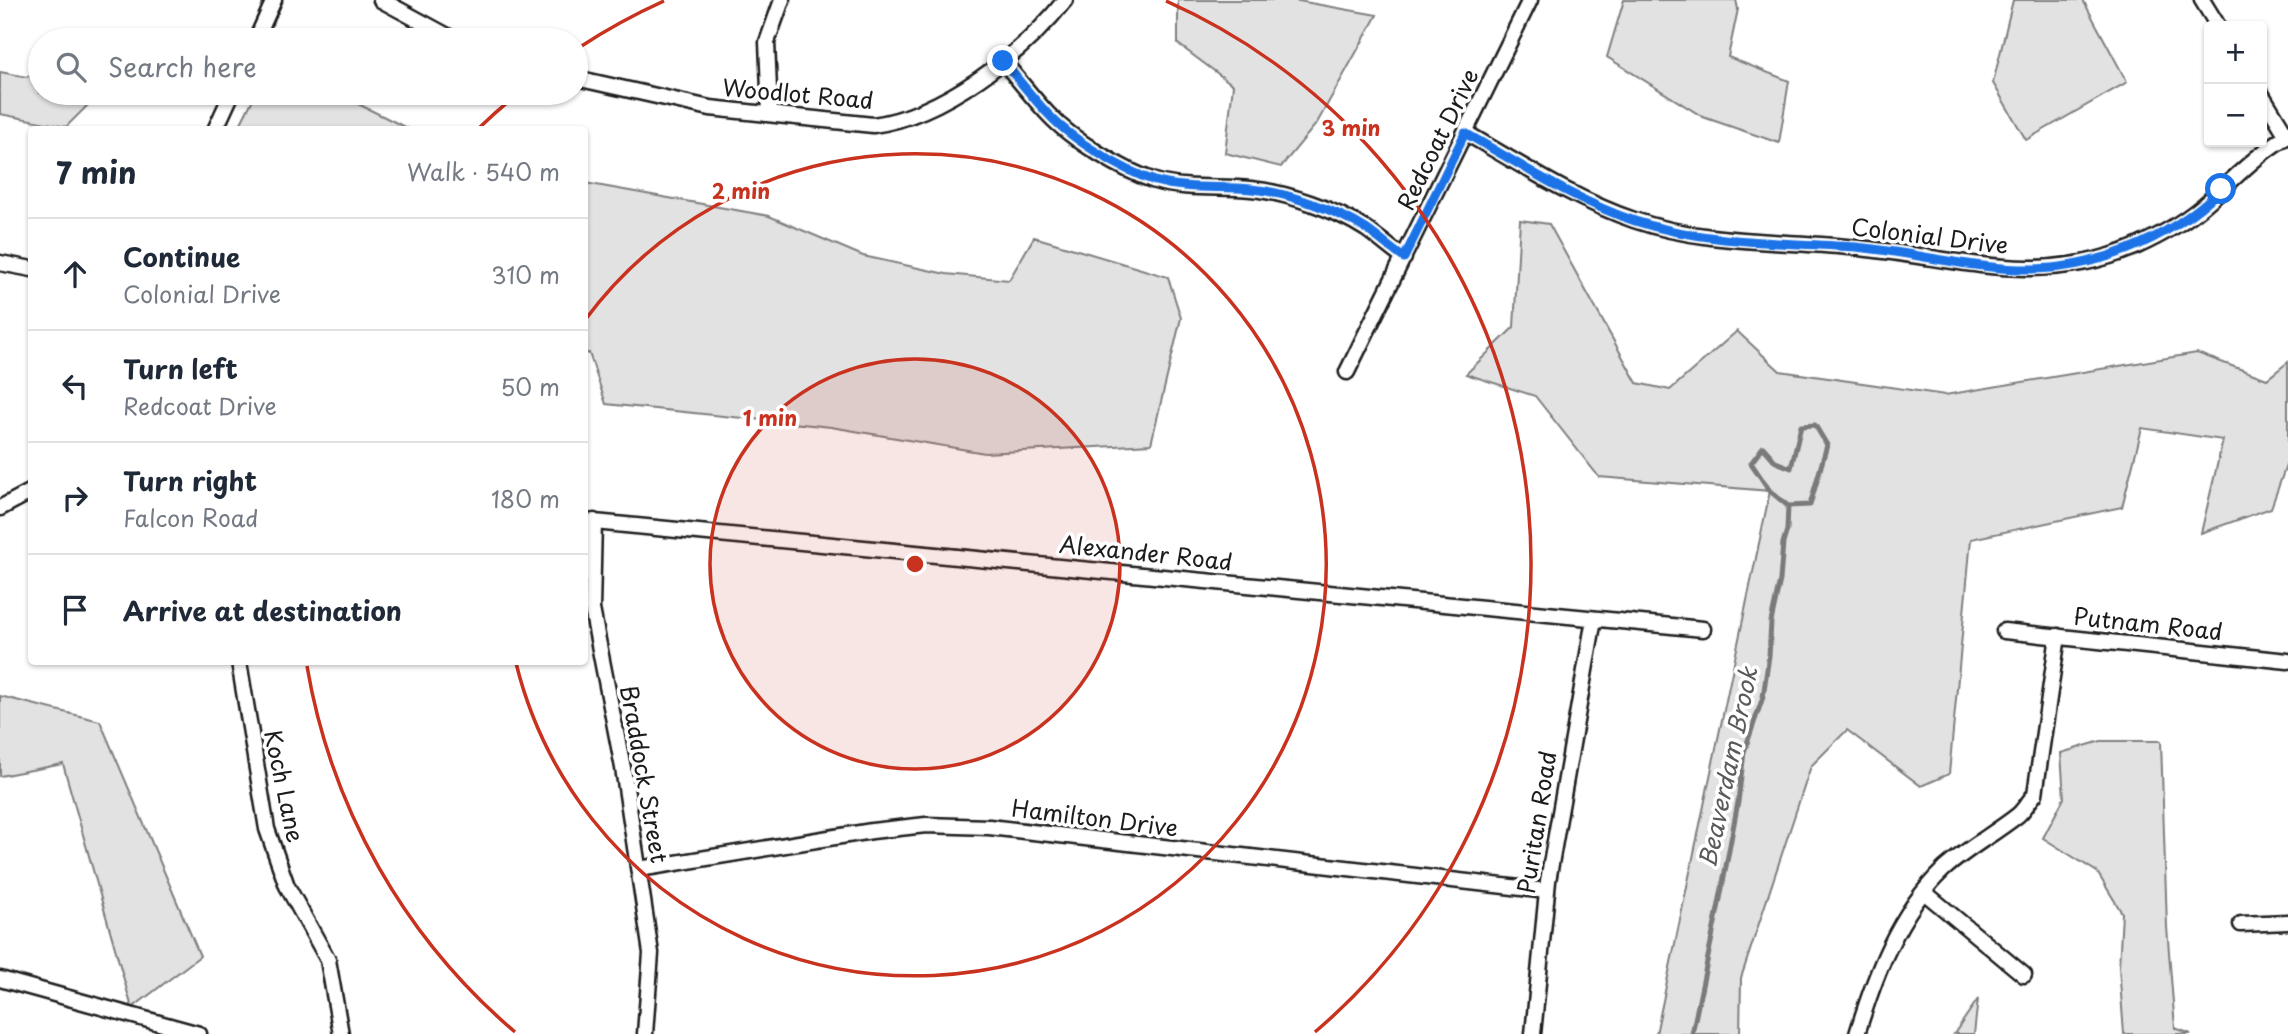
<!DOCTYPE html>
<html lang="en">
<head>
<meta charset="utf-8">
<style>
  :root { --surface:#fff; --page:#f2f2f3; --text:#1f2937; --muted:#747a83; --line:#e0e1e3 }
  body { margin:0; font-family:"Playpen Sans",sans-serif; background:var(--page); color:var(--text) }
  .controls { position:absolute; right:21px; top:21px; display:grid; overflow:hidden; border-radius:7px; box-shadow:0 2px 5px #0004 }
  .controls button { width:63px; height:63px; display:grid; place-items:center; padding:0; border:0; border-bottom:2px solid var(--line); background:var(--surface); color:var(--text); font:35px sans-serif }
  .stop { position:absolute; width:21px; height:21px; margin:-16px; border:5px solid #1a73e8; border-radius:50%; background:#fff }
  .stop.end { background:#1a73e8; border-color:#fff; box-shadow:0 2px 7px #0008 }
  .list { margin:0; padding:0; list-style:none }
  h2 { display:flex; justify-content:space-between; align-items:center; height:91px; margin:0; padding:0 28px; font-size:30px }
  h2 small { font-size:23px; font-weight:400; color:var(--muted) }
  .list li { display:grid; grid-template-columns:46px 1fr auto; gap:21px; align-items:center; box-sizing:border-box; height:112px; padding:0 28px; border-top:2px solid var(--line) }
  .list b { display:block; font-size:26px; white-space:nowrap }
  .list p { margin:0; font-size:23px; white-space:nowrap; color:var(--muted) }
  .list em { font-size:23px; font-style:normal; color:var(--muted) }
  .icon { flex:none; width:38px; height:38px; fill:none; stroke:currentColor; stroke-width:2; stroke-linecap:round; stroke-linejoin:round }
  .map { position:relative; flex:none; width:2288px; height:1034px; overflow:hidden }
  .search { position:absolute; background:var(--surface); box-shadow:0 2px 5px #0004; left:28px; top:28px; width:560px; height:77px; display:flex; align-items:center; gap:18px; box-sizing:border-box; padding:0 24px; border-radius:38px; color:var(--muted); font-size:26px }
  .panel { position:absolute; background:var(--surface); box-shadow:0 2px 5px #0004; left:28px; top:126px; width:560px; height:539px; border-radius:7px }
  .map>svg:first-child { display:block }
  .green { fill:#e2e2e2; stroke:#7f7f7f; stroke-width:2 }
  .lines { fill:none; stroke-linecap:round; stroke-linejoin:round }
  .stream { stroke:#7a7a7a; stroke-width:5 }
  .minor-casing { stroke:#1c1c1c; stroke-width:19 }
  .minor { stroke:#fff; stroke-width:14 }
  .route { stroke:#1a73e8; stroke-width:9 }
  .ring { fill:none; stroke:#c8321e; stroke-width:3.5 }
  .labels { text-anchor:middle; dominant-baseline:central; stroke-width:7; stroke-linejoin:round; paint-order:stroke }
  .street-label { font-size:23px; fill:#1c1c1c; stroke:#fff }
  .water-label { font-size:24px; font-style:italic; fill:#5a5a5a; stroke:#fff }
  .centre { fill:#c8321e; stroke:#fff; stroke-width:3.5 }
  .ring-label { font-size:21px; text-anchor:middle; font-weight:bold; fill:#c8321e; stroke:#fff; stroke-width:7; stroke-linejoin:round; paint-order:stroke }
</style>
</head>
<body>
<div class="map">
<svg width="2288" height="1034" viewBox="0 0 2288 1034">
  <rect width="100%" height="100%" fill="#fff"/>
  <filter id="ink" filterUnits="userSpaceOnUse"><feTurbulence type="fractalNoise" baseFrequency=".0143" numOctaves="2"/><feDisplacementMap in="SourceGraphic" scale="14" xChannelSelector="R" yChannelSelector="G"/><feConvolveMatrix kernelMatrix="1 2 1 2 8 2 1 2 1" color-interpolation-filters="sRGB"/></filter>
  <g filter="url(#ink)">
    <!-- green -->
    <path class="green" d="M1178 0H1293L1377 15 1317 123 1281 167 1225 153 1233 85 1178 44Z
      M1624 0H1736L1738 9 1728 57 1789 81 1779 143 1703 117 1607 57Z
      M2013 0H2083L2127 82 2026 140 1993 83Z
      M40 68V93H100L66 127 0 114V72L27 77Z
      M256 93H330L346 98 409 129H238Z
      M585 183 769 216 863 256 946 274 1009 280 1034 237 1168 277 1181 318 1151 444 985 453 831 427 606 404 589 353 585 354Z
      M1520 220 1549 224 1637 383 1670 390 1737 331 1780 371 1945 395 2197 353 2267 379 2288 362V460L2271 508 2201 533 2223 440 2142 428 2122 507 1971 539 1949 774 1921 786 1847 730 1811 766 1741 978 1740 1034H1656L1770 491 1599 477 1535 396 1466 374 1514 327Z
      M0 696 100 721 200 956 132 1008 63 764 0 776Z
      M2101 741H2161L2167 927 2175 1028 2191 1034H2124L2119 967 2122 913 2097 872 2043 838 2064 798 2061 753Z
      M1978 999 1974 1034H1954Z"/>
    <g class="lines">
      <!-- stream -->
      <path class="stream" d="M1815 425 1827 445 1810 505 1788 506 1770 491 1751 463 1763 447 1776 462 1791 468 1801 426Z
        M1692 1034 1719 904 1738 802 1744 752 1763 697 1769 656 1771 622 1780 580 1783 543 1787 530 1788 506"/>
      <defs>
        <path id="minor" d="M381 0 455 40
          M2202 0 2218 26
          M256 40 274 0
          M1003 61C1018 79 1032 97 1048 114 1072 140 1122 170 1155 181 1185 190 1220 186 1251 189 1285 192 1337 210 1366 229 1379 238 1391 249 1404 258
          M576 78 710 108 873 125C941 116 1023 54 1065 0
          M2262 95 2287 136
          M770 114 767 42 782 0
          M215 130 232 93
          M1466 133C1520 164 1575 200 1634 220 1707 245 1784 240 1859 248 1959 258 2036 288 2135 247 2162 235 2189 219 2211 199 2236 177 2258 153 2288 136
          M0 263 32 269
          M1347 372 1530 0
          M0 508 32 491
          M584 521 1703 629
          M594 521 592 609 623 768 651 953 645 1034
          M2004 631 2288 661
          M239 662 267 829 287 886 328 960 341 1034
          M639 869 872 831 926 825 989 827 1547 891
          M1924 892 2024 975
          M2241 924 2288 922
          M0 979 199 1034
          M1533 1034 1548 881 1594 619
          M1857 1034C1875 975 1898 913 1944 869 1966 849 1994 834 2018 815 2024 810 2029 801 2035 794L2058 636"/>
      </defs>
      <!-- minor casing -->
      <use href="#minor" class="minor-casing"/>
      <!-- minor -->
      <use href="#minor" class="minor"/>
    </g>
  </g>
  <g class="lines" filter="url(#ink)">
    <!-- route -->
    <path class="route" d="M1003 61C1018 79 1032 97 1048 114 1072 140 1122 170 1155 181 1186 190 1220 186 1251 189 1285 192 1337 210 1366 229 1379 238 1391 249 1404 258L1465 133C1520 164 1575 201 1635 221 1706 244 1782 242 1856 247 1910 252 1964 267 2019 269 2093 271 2168 241 2221 189"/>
  </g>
  <!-- distance rings -->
  <circle cx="915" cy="564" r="205" fill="#c8321e" fill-opacity=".12"/>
  <g class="ring">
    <circle cx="915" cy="564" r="205"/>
    <path d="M585 320A411 411 0 1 1 516 663"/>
    <path d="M515 1032A616 616 0 0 1 307 666M479 128A616 616 0 0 1 515 96M580 47A616 616 0 0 1 664 1M1166 1A616 616 0 0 1 1315 1032"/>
  </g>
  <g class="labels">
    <!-- street labels -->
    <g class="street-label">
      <text transform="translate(798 93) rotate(5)">Woodlot Road</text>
      <text transform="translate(1437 139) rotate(-64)">Redcoat Drive</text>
      <text transform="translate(1930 235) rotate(7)">Colonial Drive</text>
      <text transform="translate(1146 552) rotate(6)">Alexander Road</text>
      <text transform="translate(2148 623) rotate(6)">Putnam Road</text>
      <text transform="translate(645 774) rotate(80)">Braddock Street</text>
      <text transform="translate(285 786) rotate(78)">Koch Lane</text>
      <text transform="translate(1095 817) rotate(7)">Hamilton Drive</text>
      <text transform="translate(1536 822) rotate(-81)">Puritan Road</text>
    </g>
    <!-- water labels -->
    <g class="water-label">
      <text transform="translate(1727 767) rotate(-78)">Beaverdam Brook</text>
    </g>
  </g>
  <circle cx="915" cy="564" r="10" class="centre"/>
  <g class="ring-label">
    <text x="1351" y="136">3 min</text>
    <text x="741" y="199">2 min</text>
    <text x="770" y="426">1 min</text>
  </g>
</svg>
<div class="controls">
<button>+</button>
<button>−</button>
</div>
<div class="stop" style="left:2221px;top:189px"></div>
<div class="stop end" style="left:1003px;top:61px"></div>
<div class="search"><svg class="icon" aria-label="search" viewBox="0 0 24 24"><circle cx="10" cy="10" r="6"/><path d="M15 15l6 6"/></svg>Search here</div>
<section class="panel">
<h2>7 min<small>Walk · 540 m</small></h2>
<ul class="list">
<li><svg class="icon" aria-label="ahead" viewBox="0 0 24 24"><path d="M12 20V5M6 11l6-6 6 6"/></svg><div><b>Continue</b><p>Colonial Drive</p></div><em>310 m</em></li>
<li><svg class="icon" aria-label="left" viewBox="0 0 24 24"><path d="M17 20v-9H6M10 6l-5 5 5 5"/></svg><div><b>Turn left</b><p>Redcoat Drive</p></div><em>50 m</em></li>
<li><svg class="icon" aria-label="right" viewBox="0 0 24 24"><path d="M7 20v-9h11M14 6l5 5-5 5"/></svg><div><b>Turn right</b><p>Falcon Road</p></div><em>180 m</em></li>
<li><svg class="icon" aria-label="arrive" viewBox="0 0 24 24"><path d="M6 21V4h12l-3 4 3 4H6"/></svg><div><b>Arrive at destination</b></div></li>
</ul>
</section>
</div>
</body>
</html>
